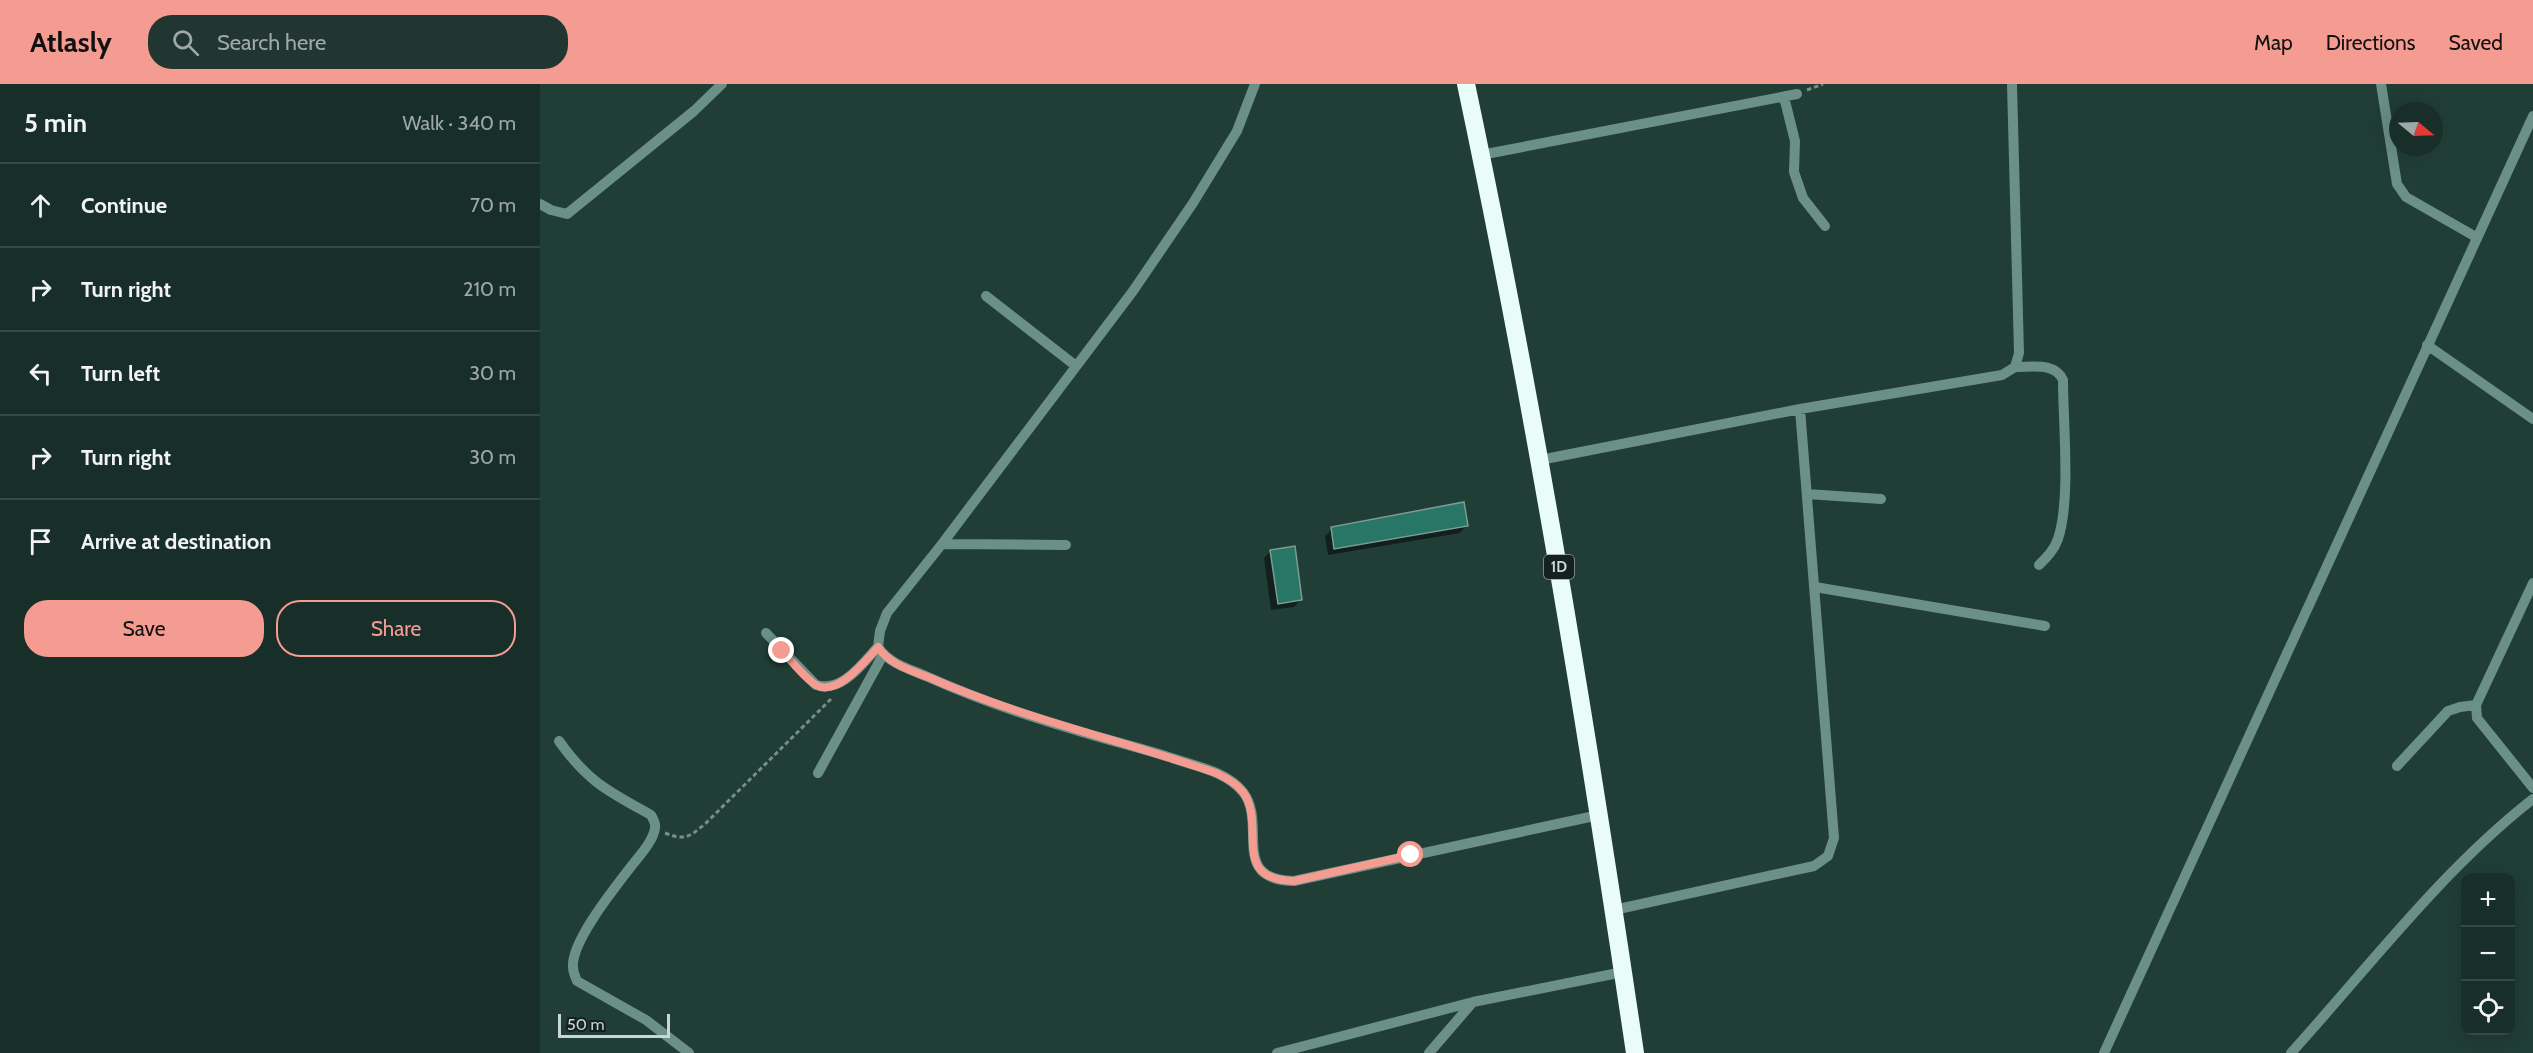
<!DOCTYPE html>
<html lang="en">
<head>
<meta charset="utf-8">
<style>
  :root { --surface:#182e28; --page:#213630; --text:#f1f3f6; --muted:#9fa8a8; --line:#364a45; --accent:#f59c92 }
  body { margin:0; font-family:Cabin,sans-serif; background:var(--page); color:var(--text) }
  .controls { position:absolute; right:18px; bottom:18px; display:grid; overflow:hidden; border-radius:12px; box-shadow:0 6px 24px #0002 }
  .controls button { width:54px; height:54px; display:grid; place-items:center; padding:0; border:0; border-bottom:2px solid var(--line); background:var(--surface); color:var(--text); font:30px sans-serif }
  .compass { position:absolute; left:1849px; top:18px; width:54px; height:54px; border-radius:50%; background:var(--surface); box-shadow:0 6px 24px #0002; rotate:109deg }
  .scale { position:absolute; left:18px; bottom:15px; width:112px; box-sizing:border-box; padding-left:6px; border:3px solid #c7d7d3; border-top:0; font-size:16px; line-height:21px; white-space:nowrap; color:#c7d7d3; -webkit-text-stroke:4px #14211e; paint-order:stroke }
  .stop { position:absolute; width:18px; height:18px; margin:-14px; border:4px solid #f59c92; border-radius:50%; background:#fff }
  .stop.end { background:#f59c92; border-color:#fff; box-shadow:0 2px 6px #0008 }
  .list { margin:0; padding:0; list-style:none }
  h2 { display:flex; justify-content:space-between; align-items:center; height:78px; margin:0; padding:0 24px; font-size:26px }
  h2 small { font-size:20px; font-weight:400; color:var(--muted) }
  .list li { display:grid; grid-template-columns:39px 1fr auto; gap:18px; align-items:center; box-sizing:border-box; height:84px; padding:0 24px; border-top:2px solid var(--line) }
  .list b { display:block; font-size:22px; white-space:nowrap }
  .list em { font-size:20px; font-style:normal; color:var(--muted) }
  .actions { display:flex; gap:12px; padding:18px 24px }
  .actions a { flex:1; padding:14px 0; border:2px solid var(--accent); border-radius:24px; text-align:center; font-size:21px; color:var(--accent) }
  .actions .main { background:var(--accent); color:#111 }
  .icon { flex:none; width:33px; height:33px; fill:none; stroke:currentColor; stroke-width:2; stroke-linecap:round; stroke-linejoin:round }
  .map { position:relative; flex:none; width:1993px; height:969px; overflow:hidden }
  header { display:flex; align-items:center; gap:36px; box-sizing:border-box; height:84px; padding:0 30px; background:var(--accent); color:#111 }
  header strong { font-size:28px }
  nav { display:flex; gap:33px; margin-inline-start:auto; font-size:21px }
  .search { width:420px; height:54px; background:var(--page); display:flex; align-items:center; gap:15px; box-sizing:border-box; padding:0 21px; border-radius:24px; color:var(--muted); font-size:22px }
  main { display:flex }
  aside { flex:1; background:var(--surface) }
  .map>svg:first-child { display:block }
  .shadow { fill:#0007 }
  .building { fill:#287666; stroke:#7d9c94; stroke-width:1.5 }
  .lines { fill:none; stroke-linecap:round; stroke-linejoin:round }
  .path { stroke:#778d88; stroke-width:3; stroke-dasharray:4.5 3; stroke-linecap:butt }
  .minor { stroke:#6a9087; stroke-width:10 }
  .highway { stroke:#eafcf7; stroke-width:18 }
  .route { stroke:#f59c92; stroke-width:8 }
  .labels { text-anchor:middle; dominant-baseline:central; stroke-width:4.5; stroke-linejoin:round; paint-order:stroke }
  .shield { fill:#14211e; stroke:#91a09d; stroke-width:1.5 }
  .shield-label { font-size:15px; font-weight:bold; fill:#c7d7d3 }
</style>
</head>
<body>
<header>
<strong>Atlasly</strong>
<div class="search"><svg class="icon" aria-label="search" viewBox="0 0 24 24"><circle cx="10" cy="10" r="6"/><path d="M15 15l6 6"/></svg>Search here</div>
<nav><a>Map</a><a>Directions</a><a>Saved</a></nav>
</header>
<main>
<aside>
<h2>5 min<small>Walk · 340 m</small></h2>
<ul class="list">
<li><svg class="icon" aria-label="ahead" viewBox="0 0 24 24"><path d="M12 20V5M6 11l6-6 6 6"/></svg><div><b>Continue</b></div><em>70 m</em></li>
<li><svg class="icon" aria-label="right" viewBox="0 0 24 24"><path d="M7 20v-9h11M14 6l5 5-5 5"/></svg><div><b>Turn right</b></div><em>210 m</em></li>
<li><svg class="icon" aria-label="left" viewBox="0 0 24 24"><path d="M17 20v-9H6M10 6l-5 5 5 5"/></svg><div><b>Turn left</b></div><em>30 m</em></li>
<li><svg class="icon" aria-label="right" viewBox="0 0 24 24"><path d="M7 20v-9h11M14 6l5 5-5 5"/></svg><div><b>Turn right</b></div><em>30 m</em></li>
<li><svg class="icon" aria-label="arrive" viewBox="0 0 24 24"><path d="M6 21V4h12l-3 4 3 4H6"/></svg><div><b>Arrive at destination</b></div></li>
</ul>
<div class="actions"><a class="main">Save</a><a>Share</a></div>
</aside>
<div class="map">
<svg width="1993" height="969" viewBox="0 0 1993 969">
  <rect width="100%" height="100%" fill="#203d36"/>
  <!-- shadow -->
  <path class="shadow" d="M926 442 920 449 788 471 785 452 792 445Z
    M731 467 760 516 754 523 731 526 724 474Z"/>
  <!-- building -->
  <path class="building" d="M924 418 928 442 794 465 791 443Z
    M755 462 762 516 738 520 730 466Z"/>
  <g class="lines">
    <!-- path -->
    <path class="path" d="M1267 6 1283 0
      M125 749C145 757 149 753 165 740L292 614"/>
    <!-- minor -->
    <path class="minor" d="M715 0 697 47 653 119 593 207 402 460 347 529 340 547 338 563C349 580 370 585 388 593 437 615 490 633 542 648 574 658 606 665 638 676 660 683 688 689 703 708 728 740 689 796 754 797L1059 731
      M1841 0 1857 100 1866 113 1936 153
      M1244 13 1255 57 1254 88 1263 114 1285 142
      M941 71 1257 10
      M0 120 11 126 27 130 154 27 182 0
      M446 212 536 282
      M1887 261 1993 335
      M1475 283C1493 283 1515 278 1523 296 1523 339 1531 416 1518 455 1514 466 1507 473 1499 481
      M1000 376 1260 325 1462 291 1475 283 1479 269 1472 0
      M1267 410 1341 415
      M402 460 526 461
      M1993 499 1936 621 1937 634 1993 704
      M1275 503 1505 542
      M226 549 276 601C302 609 321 581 338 563
      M19 657C48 698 68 707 111 731 113 735 116 739 115 744 113 757 101 770 93 780 77 801 31 857 33 883 33 888 35 892 37 897L106 936 149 969
      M1857 682 1908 627 1920 623 1936 621
      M278 689 343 571
      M1074 826 1274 782 1288 772 1294 754 1260 325
      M737 969 933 918 1083 888
      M889 969 933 918
      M1564 969 1993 32
      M1751 969C1829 883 1901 787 1993 715"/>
    <!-- highway -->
    <path class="highway" d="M926 0C994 321 1047 644 1095 969"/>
  </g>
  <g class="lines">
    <!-- route -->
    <path class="route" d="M242 567C252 577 264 594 276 601 297 613 325 577 338 563 349 580 370 586 388 593 481 634 581 656 676 689 686 694 696 699 703 708 727 740 689 796 754 797L871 771"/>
  </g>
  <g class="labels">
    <!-- shield labels -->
    <rect class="shield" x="1004" y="471" width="30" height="24" rx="4.5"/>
    <g class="shield-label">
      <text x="1019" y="483">1D</text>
    </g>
  </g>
</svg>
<div class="controls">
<button>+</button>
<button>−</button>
<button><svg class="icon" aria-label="locate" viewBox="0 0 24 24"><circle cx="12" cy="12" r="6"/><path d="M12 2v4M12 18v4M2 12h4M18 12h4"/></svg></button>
</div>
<svg class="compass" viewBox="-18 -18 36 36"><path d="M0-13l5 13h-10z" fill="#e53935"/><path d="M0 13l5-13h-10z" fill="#9fa8a8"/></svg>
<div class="scale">50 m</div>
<div class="stop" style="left:871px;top:771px"></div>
<div class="stop end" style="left:242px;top:567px"></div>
</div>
</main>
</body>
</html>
